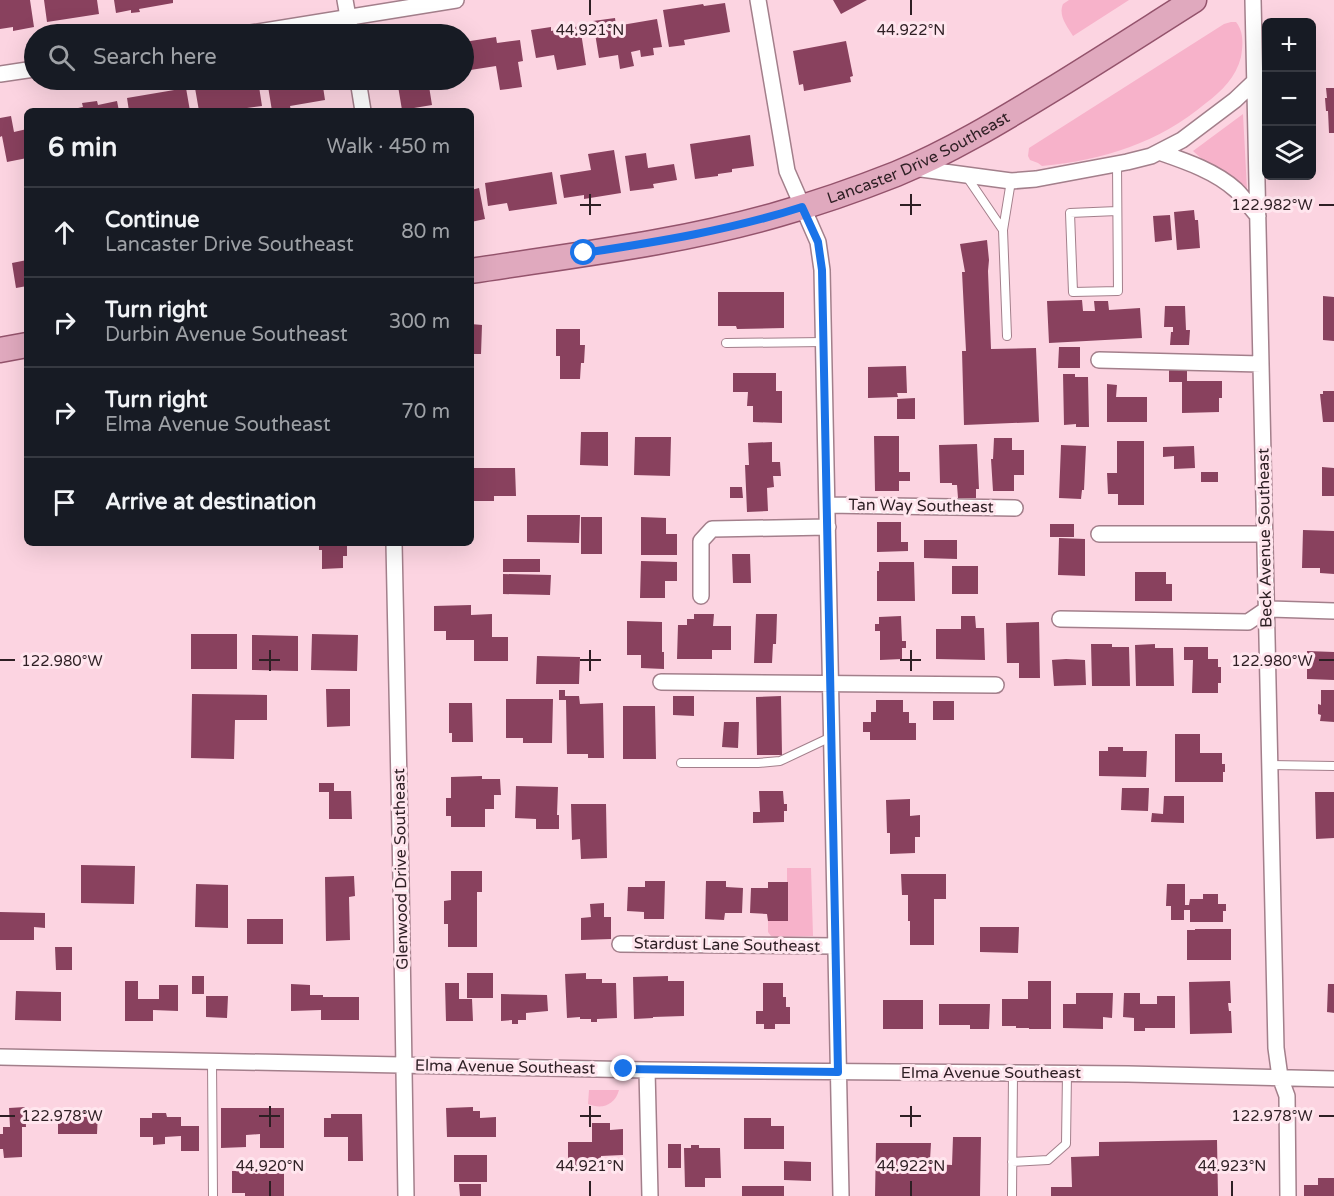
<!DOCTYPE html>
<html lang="en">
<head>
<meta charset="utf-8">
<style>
  :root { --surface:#171b24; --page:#242831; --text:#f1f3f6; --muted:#9ea1a6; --line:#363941 }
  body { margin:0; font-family:"Varela Round",sans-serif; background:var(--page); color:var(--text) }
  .controls { position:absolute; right:18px; top:18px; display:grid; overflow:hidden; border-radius:9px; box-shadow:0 6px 24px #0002 }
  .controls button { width:54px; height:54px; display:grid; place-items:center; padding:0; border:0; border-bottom:2px solid var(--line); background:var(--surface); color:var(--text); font:30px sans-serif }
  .stop { position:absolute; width:18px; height:18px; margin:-14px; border:4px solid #1a73e8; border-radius:50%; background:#fff }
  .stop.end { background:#1a73e8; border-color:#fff; box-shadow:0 2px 6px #0008 }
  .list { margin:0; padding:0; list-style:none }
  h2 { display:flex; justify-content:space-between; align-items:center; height:78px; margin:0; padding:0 24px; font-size:26px }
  h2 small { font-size:20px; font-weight:400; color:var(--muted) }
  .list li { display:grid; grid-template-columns:39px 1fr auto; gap:18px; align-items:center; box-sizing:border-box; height:90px; padding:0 24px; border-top:2px solid var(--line) }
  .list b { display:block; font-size:22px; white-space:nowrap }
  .list p { margin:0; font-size:20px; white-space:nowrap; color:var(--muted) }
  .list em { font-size:20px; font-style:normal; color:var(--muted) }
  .icon { flex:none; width:33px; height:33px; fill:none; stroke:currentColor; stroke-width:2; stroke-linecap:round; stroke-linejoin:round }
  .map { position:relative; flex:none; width:1334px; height:1196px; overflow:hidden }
  .search { position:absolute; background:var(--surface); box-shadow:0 6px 24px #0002; left:24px; top:24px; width:450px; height:66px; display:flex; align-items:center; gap:15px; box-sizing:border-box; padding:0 21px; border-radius:33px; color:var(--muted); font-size:22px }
  .panel { position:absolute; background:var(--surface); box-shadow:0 6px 24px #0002; left:24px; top:108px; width:450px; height:438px; border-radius:9px }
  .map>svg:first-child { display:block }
  .green { fill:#f7b2ca }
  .building { fill:#89415e }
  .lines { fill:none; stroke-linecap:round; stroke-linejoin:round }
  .lane-casing { stroke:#a37f8b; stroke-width:10 }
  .street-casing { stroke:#a37f8b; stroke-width:18 }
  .primary-casing { stroke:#94536c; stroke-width:27 }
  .lane { stroke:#fff; stroke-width:8 }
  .street { stroke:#fff; stroke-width:15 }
  .primary { stroke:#e0a9be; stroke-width:24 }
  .route { stroke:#1a73e8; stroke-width:8 }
  .ticks { fill:none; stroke:#2e1f24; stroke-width:2 }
  .labels { text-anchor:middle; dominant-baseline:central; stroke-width:6; stroke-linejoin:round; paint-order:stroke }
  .street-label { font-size:16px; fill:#2e1f24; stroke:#ffe6ee }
  .ticks-label { font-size:15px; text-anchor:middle; fill:#2e1f24; stroke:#ffe6ee; stroke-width:6; stroke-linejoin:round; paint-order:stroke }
</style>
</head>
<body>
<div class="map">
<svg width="1334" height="1196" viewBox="0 0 1334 1196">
  <rect width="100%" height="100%" fill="#fcd4e1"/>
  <!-- green -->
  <path class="green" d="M1069 0H1129L1073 36C1067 26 1058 16 1063 4Z
    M1231 22H1236C1244 32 1243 45 1241 57 1236 77 1222 91 1206 103 1158 143 1104 160 1042 166L1038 163 1030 160 1028 156 1029 148 1224 24Z
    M1243 114 1247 190 1228 173 1203 160 1193 151Z
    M787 868H811L813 936 775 937 771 936 768 932V921H788V883L787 882Z
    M589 1090H619C615 1105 602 1110 588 1104Z"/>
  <!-- building -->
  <path class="building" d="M0 0H30L34 27 13 31V27L0 29Z
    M44 0H97L99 14 47 22Z
    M114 0H173V3L139 9 140 12 131 13V10L116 13Z
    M833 0H867L841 14Z
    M725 3 730 32 684 40 685 45 669 47 663 10 703 4 704 6Z
    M615 18 616 26 657 19 662 47 653 48 654 55 641 57 640 50 631 52 634 66 620 69 618 55 599 58 593 21Z
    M580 26 586 65 557 70 554 55 536 58 531 30 551 27V31Z
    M496 37 497 43 520 40 523 61 518 62 522 87 500 90 496 66 464 71V42Z
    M846 41 853 76 850 77 851 82 804 91 803 84 799 85 793 51Z
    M234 80H258L262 106 247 108 248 111H199L195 88 234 82Z
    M267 80H322L325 100 290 106 291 111H272Z
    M397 80H428L432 105 402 110Z
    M186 88 190 111H129L127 98Z
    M1326 88H1334V133H1329L1328 111H1326L1325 98H1327Z
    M97 101 98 105 117 101 119 111H68V110L83 107 82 103Z
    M11 116 14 132 27 129V158L7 162 2 136 0 137V118Z
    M750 135 754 166 732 169V172L718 174V176L695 179 690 144Z
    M614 150 621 193 584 199V195L564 198 560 175 591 170 588 154Z
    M646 153 648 168 674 164 677 180 653 184 654 188 630 191 625 156Z
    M552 172 557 204 509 211 507 203 488 206 485 183Z
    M479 188 485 219 471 222V190Z
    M1194 210 1195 220H1198L1200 248 1177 250 1174 212Z
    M1170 215 1172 240 1155 242 1153 216Z
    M987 240 989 260 988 271 991 349 1036 348 1039 422 964 425 962 351H966L962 272H965L960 244Z
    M27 260V286L16 288 12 263Z
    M718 292H784V328L737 329 736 326H718Z
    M1323 296 1334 297V341L1323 340Z
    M1082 300 1083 311H1095L1094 301H1108L1109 310 1140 308 1142 338 1049 343 1047 301Z
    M1165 306H1185L1186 330H1190L1189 345H1170L1171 332H1173V327H1164Z
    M471 324 482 325 481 354H471Z
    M556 329H580V345H585L584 363H581L580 379H560V356H556Z
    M1059 347H1080V368H1058Z
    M906 366 907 393H897L898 397 868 398V367Z
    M1169 367H1187V381H1222V398H1219V412L1182 413V382H1169Z
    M733 373H776V391H782V423L753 422V406H747L748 392H733Z
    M1063 374H1075V377H1088L1089 427H1076V424L1064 425Z
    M1107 384 1117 385 1116 397H1147V422H1107Z
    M1323 391H1334V422H1323L1320 394H1323Z
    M915 398V419H897V399Z
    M581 432H608V466L580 465Z
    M874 436H899V472H910V481H899V491H875Z
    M635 437H671L670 476 634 475Z
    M994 438H1012V450H1024V475H1014V491H993L991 459H993Z
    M1117 441H1144V505H1118V494H1108L1107 473H1117Z
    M772 442V462H780L781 476H773L774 487 767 488 768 511 747 512 745 465H749L748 443Z
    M977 444 979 489H976V498H958L957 485H952V483H940L939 445Z
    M1061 445 1086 446 1084 490H1082L1081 499 1059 498Z
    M1194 446 1195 468 1174 469V456L1163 457V447Z
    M1322 467 1334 468V496H1322Z
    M471 468H515L516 496H494V501H471Z
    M1201 472H1218V482H1201Z
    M730 487H742L743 498H730Z
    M527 515H580L579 543 527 542Z
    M581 517H602V554H581Z
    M641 517 666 518V534H677V555H641Z
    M877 522H901V542H908V551L877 552Z
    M1050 524H1074V537H1050Z
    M1303 530 1334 531V574L1320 573V568H1302Z
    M1059 538 1085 539V576L1058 575Z
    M924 540H957V559L924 558Z
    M319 543H347V556H343V568L322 569V550H319Z
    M732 554H750L751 583H733Z
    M503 559H540V572H503Z
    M641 561 677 562V581H665V598H640Z
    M879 562H914L915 601H877V571H879Z
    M952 566H978V594H952Z
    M1135 572H1166V584H1172V601H1135Z
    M503 574 551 575 550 595 503 594Z
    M471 605V615L492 614V637H508V661H474V640H446V631H434V606Z
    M694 614H714L713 626H731V650H712V659H677L678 625H687V619H694Z
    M756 614H777L776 644H773L772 663H754Z
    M901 616 902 641H906V648H902V659L880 660V631H875V624H879V617Z
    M961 616H975L976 628H984L985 660 936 659V629H961Z
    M627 621 662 622V652H664V669L641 668V655H627Z
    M1039 622 1040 678H1019V663H1007L1006 623Z
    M191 634H237V669H191Z
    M312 634 358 635 357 671 311 670Z
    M252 635 298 636V671L252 670Z
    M1091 644H1112V647H1129L1130 686H1092Z
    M1155 644V648H1173L1174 686H1136L1135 645Z
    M1184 647H1208V659H1218V667H1221V683H1218V693H1192L1193 660H1184Z
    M1307 651 1334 652V680L1307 679Z
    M537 656 580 657 579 684H536Z
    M1066 659 1085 660 1086 685 1054 686 1052 660Z
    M326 689H350V726L327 727Z
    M559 690H565V696H579L580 704 603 703 604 758H588V754H567L566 700H559Z
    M1321 690H1334V722L1320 721 1321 715 1318 714V704L1321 705Z
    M192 694 267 695V720H235L234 759 191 758Z
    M673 696H694V716L673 715Z
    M781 696 782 755H757L756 697Z
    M506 699H553L552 743H523V738H506Z
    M876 700H903V712H909V723H916V740H870V732H863V722H871V712H876Z
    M933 701H954V720H933Z
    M449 703H472L473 742H452V733H449Z
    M623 706H655L656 759H623Z
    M724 722H739L738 748 722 747Z
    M1175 734H1200V753H1222V764H1225V772H1223V782H1175Z
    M1108 747H1123V751H1147L1146 777 1099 776V751H1108Z
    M482 776V779H500L501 795H494V809H485V827H451V816H446V798H451V777Z
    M319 783H334V791H351L352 819H329V792H319Z
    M516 786 558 787 557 815H559V829H536V819L515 818Z
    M1122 788H1149L1148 811 1121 810Z
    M759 791H783L784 804H787V811H784V822L753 823V812H760Z
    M1315 792H1334V838L1316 839Z
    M1164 796H1184V823L1151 822 1152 813 1163 814Z
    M910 799V816L920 815V837H915V853L890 854V833H887L886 800Z
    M571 804H606L607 858 581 859 580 839 572 840Z
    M81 865 135 866 134 904 81 903Z
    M451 871H482V892H477V947H448V924H444V901L451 900Z
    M901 874H946V899H934V945H910V921H908V895H902Z
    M354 876 355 896 349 897 350 940 326 941 325 877Z
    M645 881H665L664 919H644V912L627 911 628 887H645Z
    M706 881H726V887L743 888 742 913H725L724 920 705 919Z
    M768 882H788V921H768L767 914 750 913 751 888H768Z
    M196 884 228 885V928L195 927Z
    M1167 884H1185V905H1189L1190 899H1203V894H1218V904H1226V911H1223V922H1190V910H1184V920H1171V906H1166Z
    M604 903V917H611V939L581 940V918L591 917 590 904Z
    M0 912 45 913V928L34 927V940H0Z
    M247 919H283V944H247Z
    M980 927H1019L1018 953 980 952Z
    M1195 929H1231V960H1187V930H1195Z
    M55 947H72V970H56Z
    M467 973H493V998H467Z
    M586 973V979H602V983H616L617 1018 597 1019V1022H591V1019H580V1017L567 1018 565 974Z
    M192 976H204V994H192Z
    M668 976V981H684V1016L653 1017V1018L634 1019 633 977Z
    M125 981H138V999H159V985H178V1011L153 1010V1021H125Z
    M1028 981H1051V1029H1029V1028H1016V1026H1002V999H1028Z
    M1230 981 1231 1003H1228L1229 1011H1231L1232 1033 1190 1034 1189 982Z
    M445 983H459V999H472L473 1021H446Z
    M763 983H783V997H786V1007H790V1024H775V1029H764V1024H756V1011H763Z
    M291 984 310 985V995H323V997H359V1020H321V1010L291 1011Z
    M1328 984H1334V1013L1327 1012Z
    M16 991 61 992V1021L15 1020Z
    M1076 993H1113L1112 1018 1103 1017V1029L1063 1028V1004H1076Z
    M1124 993H1140V1004H1157V996H1175V1028H1145V1031H1134V1018L1123 1017Z
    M501 994 547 995 548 1011 526 1013V1020H518V1024H512V1020L501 1021Z
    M206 996H228L227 1018 206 1017Z
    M883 1000H923V1029H883Z
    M939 1004H990L989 1029H970V1025H939Z
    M25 1107 26 1127H22V1157L4 1158 3 1149H0V1134H3V1127H10L9 1108Z
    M473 1107V1111H480V1118L496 1117V1137H447L446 1108Z
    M221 1108H284V1148H260V1134L246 1135V1147L221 1148Z
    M58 1110 98 1111 97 1134H58Z
    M152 1113H166L167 1117H181V1126H199V1151H181V1136L165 1137V1144L153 1145V1137H140V1118H152Z
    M331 1114H362L363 1161H348V1137H324V1118H331Z
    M744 1118H771V1126H784V1149H744Z
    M592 1123H610V1130L623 1129V1155L601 1156V1168H568V1142H592Z
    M953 1137H981L980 1196H875L876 1143H931L930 1160H934V1164L952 1165Z
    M1217 1140 1218 1196H1051V1187H1072L1071 1157 1099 1156V1142Z
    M668 1144H681V1168H668Z
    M691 1145H699V1148H720L721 1178H705V1187H685L684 1148H691Z
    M454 1155H487V1182H454Z
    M784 1161 811 1162V1181L784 1180Z
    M232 1171H284V1196H245V1193H232Z
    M1318 1178H1334V1196H1304V1185H1318Z
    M459 1184H481V1196H460Z
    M742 1186H784V1196H742Z"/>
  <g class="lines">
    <defs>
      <path id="lane" d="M1117 164 1118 291 1073 292 1070 213 1117 211
        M967 177 1003 230 1011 181
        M1003 230 1007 336
        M726 343 824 342
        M681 763H758L780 761 831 737
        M1270 765 1334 766
        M212 1061 213 1196
        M1012 1162 1048 1160 1066 1144 1067 1073
        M1012 1196 1013 1073"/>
      <path id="street" d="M345 0 351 34
        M758 0 787 171 818 242 822 270 841 1196
        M1253 0 1276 1048 1280 1077 1287 1096 1288 1196
        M245 34 456 0
        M0 74 34 69
        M358 80 363 111
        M1159 152C1185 161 1215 171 1236 190 1244 198 1250 207 1258 216
        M914 168 1011 181 1036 179 1127 162 1151 156 1182 140 1235 100 1255 81
        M1099 360 1261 364
        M827 505 1015 508
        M1099 534H1265
        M394 543 401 881 406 1196
        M701 596V541L712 529 828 527
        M1060 619 1248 622 1267 609 1334 611
        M661 682 996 685
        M620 944 835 946
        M0 1057 647 1070 1128 1074 1334 1079
        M647 1070 650 1196"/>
      <g id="primary">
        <path id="s1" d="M471 271C574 255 679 243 779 214 818 203 858 189 896 174 949 152 999 122 1048 92 1097 62 1145 31 1194 0"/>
        <path d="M0 350 27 345"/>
      </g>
    </defs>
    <!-- lane casing -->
    <use href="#lane" class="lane-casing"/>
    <!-- street casing -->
    <use href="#street" class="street-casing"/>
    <!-- primary casing -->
    <use href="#primary" class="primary-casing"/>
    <!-- lane -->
    <use href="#lane" class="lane"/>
    <!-- street -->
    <use href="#street" class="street"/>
    <!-- primary -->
    <use href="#primary" class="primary"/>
  </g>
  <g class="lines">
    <!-- route -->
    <path class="route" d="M584 253C657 242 731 230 802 207L818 242 822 270 838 1072 624 1069"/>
  </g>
  <!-- ticks -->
  <path class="ticks" d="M590 0V15M911 0V15M590 194V215M911 194V215M580 205H601M900 205H921M1319 205H1334M270 650V671M590 650V671M911 650V671M0 660H15M259 660H280M580 660H601M900 660H921M1319 660H1334M270 1106V1127M590 1106V1127M911 1106V1127M0 1116H15M259 1116H280M580 1116H601M900 1116H921M1319 1116H1334M270 1181V1196M590 1181V1196M911 1181V1196M1232 1181V1196"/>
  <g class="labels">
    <!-- street labels -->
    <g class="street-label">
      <text stroke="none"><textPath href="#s1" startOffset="464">Lancaster Drive Southeast</textPath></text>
      <text transform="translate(921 506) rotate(1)">Tan Way Southeast</text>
      <text transform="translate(1265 538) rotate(-91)">Beck Avenue Southeast</text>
      <text transform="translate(401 869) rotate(-91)">Glenwood Drive Southeast</text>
      <text transform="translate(727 945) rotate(1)">Stardust Lane Southeast</text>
      <text transform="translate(505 1067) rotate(1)">Elma Avenue Southeast</text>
      <text x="991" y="1073">Elma Avenue Southeast</text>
    </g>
  </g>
  <g class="ticks-label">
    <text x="590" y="35">44.921°N</text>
    <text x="911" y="35">44.922°N</text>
    <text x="1272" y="210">122.982°W</text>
    <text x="1272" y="666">122.980°W</text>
    <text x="62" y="666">122.980°W</text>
    <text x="1272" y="1121">122.978°W</text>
    <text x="62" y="1121">122.978°W</text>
    <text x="270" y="1171">44.920°N</text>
    <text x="590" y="1171">44.921°N</text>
    <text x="911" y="1171">44.922°N</text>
    <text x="1232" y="1171">44.923°N</text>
  </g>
</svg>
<div class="controls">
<button>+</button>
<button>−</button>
<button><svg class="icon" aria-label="layers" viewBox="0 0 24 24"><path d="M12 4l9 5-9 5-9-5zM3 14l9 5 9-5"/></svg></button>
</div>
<div class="stop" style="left:584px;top:253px"></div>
<div class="stop end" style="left:624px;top:1069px"></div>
<div class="search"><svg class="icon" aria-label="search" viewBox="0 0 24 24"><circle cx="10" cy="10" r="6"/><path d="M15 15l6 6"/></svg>Search here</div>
<section class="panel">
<h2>6 min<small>Walk · 450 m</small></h2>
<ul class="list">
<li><svg class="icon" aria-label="ahead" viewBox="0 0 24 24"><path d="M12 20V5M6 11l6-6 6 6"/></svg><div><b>Continue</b><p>Lancaster Drive Southeast</p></div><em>80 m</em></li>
<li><svg class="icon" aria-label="right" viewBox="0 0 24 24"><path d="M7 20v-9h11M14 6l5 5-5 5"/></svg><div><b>Turn right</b><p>Durbin Avenue Southeast</p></div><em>300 m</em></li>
<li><svg class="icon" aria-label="right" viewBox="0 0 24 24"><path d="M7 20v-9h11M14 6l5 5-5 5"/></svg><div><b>Turn right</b><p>Elma Avenue Southeast</p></div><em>70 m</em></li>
<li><svg class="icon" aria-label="arrive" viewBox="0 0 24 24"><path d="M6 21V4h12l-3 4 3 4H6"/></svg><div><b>Arrive at destination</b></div></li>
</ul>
</section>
</div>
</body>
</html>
